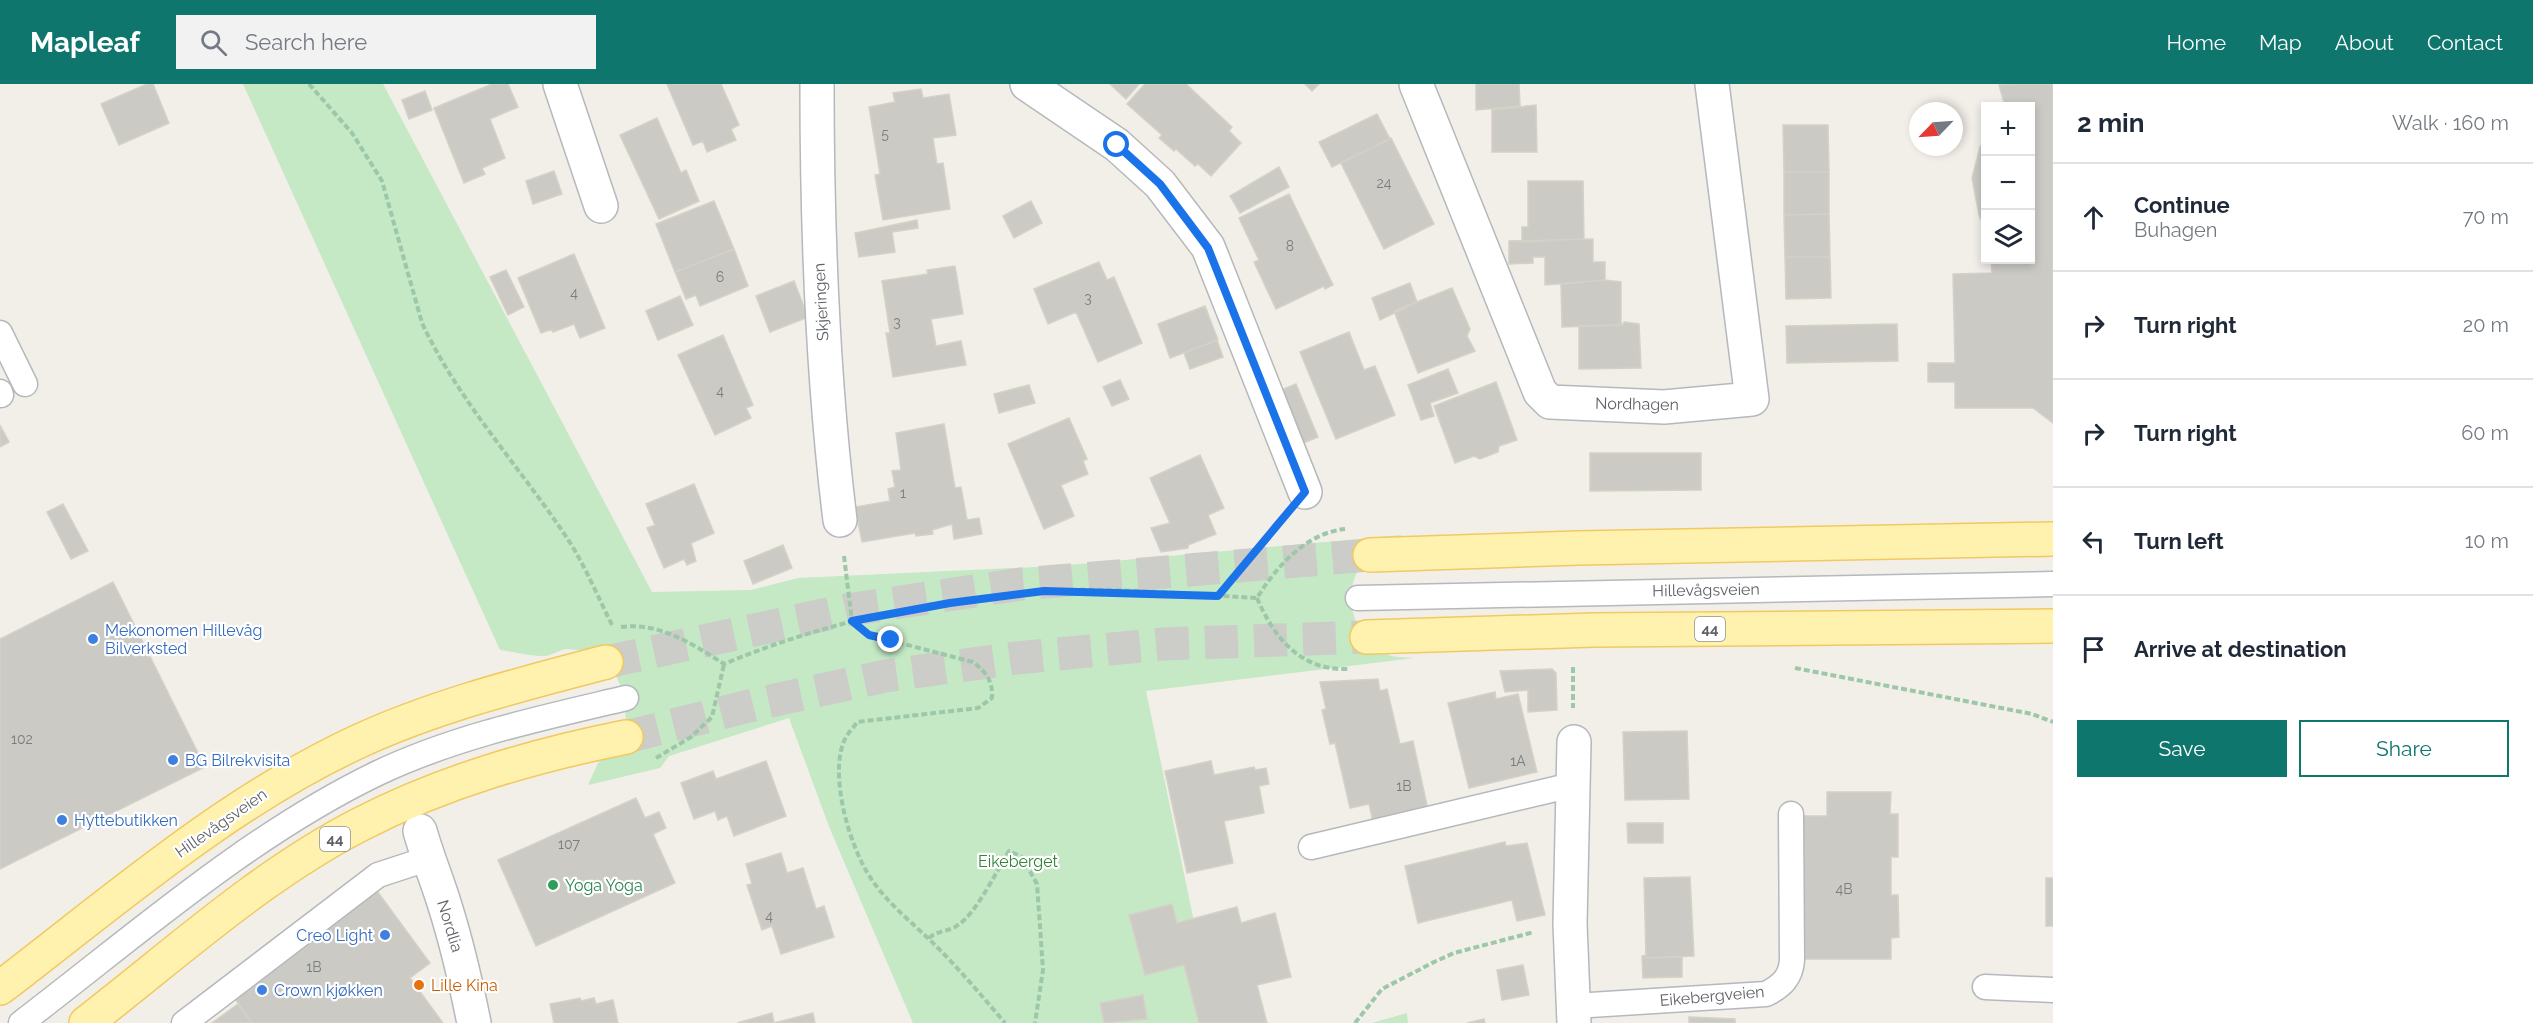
<!DOCTYPE html>
<html lang="en">
<head>
<meta charset="utf-8">
<style>
  :root { --surface:#fff; --page:#f2f2f3; --text:#1f2937; --muted:#747a83; --line:#e0e1e3; --accent:#0f766e }
  body { margin:0; font-family:Raleway,sans-serif; background:var(--page); color:var(--text) }
  .controls { position:absolute; right:18px; top:18px; display:grid; overflow:hidden; border-radius:0px; box-shadow:0 3px 9px #0003 }
  .controls button { width:54px; height:54px; display:grid; place-items:center; padding:0; border:0; border-bottom:2px solid var(--line); background:var(--surface); color:var(--text); font:30px sans-serif }
  .compass { position:absolute; left:1909px; top:18px; width:54px; height:54px; border-radius:50%; background:var(--surface); box-shadow:0 3px 9px #0003; rotate:245deg }
  .stop { position:absolute; width:18px; height:18px; margin:-14px; border:4px solid #1a73e8; border-radius:50%; background:#fff }
  .stop.end { background:#1a73e8; border-color:#fff; box-shadow:0 2px 6px #0008 }
  .list { margin:0; padding:0; list-style:none }
  h2 { display:flex; justify-content:space-between; align-items:center; height:78px; margin:0; padding:0 24px; font-size:26px }
  h2 small { font-size:20px; font-weight:400; color:var(--muted) }
  .list li { display:grid; grid-template-columns:39px 1fr auto; gap:18px; align-items:center; box-sizing:border-box; height:108px; padding:0 24px; border-top:2px solid var(--line) }
  .list b { display:block; font-size:22px; white-space:nowrap }
  .list p { margin:0; font-size:20px; white-space:nowrap; color:var(--muted) }
  .list em { font-size:20px; font-style:normal; color:var(--muted) }
  .actions { display:flex; gap:12px; padding:18px 24px }
  .actions a { flex:1; padding:14px 0; border:2px solid var(--accent); border-radius:0px; text-align:center; font-size:21px; color:var(--accent) }
  .actions .main { background:var(--accent); color:#fff }
  .icon { flex:none; width:33px; height:33px; fill:none; stroke:currentColor; stroke-width:2; stroke-linecap:round; stroke-linejoin:round }
  .map { position:relative; flex:none; width:2053px; height:939px; overflow:hidden }
  header { display:flex; align-items:center; gap:36px; box-sizing:border-box; height:84px; padding:0 30px; background:var(--accent); color:#fff }
  header strong { font-size:28px }
  nav { display:flex; gap:33px; margin-inline-start:auto; font-size:21px }
  .search { width:420px; height:54px; background:var(--page); display:flex; align-items:center; gap:15px; box-sizing:border-box; padding:0 21px; border-radius:0px; color:var(--muted); font-size:22px }
  main { display:flex }
  aside { flex:1; background:var(--surface) }
  .map>svg:first-child { display:block }
  .green { fill:#c5e8c5 }
  .building { fill:#cccac5; stroke:#d6d1c6; stroke-width:1.5 }
  .lines { fill:none; stroke-linecap:round; stroke-linejoin:round }
  .primary-tunnel { stroke:#ccccc8; stroke-width:33; stroke-dasharray:33 16; stroke-linecap:butt }
  .lane-casing { stroke:#b5b8bc; stroke-width:27 }
  .street-casing { stroke:#b5b8bc; stroke-width:36 }
  .primary-casing { stroke:#f2c960; stroke-width:36 }
  .path { stroke:#9cc7a9; stroke-width:4; stroke-dasharray:6 3; stroke-linecap:butt }
  .lane { stroke:#fff; stroke-width:24 }
  .street { stroke:#fff; stroke-width:33 }
  .primary { stroke:#fff2af; stroke-width:33 }
  .route { stroke:#1a73e8; stroke-width:8 }
  .shop-dot { fill:#3f7fe0; stroke:#fff; stroke-width:2 }
  .leisure-dot { fill:#2e9e5b; stroke:#fff; stroke-width:2 }
  .food-dot { fill:#e8710a; stroke:#fff; stroke-width:2 }
  .labels { text-anchor:middle; dominant-baseline:central; stroke-width:4.5; stroke-linejoin:round; paint-order:stroke }
  .number-label { font-size:14px; fill:#7a7d7f }
  .shield { fill:#fff; stroke:#8f9295; stroke-width:1.5 }
  .shield-label { font-size:15px; font-weight:bold; fill:#5f6368 }
  .street-label { font-size:16px; fill:#5f6368; stroke:#fff }
  .shop-label { font-size:16px; fill:#366cbe; stroke:#fff; text-anchor:start }
  .park-label { font-size:16px; fill:#348238; stroke:#fff }
  .leisure-label { font-size:16px; fill:#27864d; stroke:#fff; text-anchor:start }
  .food-label { font-size:16px; fill:#c56008; stroke:#fff; text-anchor:start }
</style>
</head>
<body>
<header>
<strong>Mapleaf</strong>
<div class="search"><svg class="icon" aria-label="search" viewBox="0 0 24 24"><circle cx="10" cy="10" r="6"/><path d="M15 15l6 6"/></svg>Search here</div>
<nav><a>Home</a><a>Map</a><a>About</a><a>Contact</a></nav>
</header>
<main>
<div class="map">
<svg width="2053" height="939" viewBox="0 0 2053 939">
  <rect width="100%" height="100%" fill="#f1efe8"/>
  <!-- green -->
  <path class="green" d="M243 0H383L652 508 751 506 798 494 1058 482 1402 451C1387 458 1371 468 1361 482 1340 511 1355 556 1386 570 1395 574 1405 573 1414 574L1146 607 1215 939H913L830 745 789 634 669 672 660 684 588 701 598 679 626 653C627 609 621 569 568 565 559 565 551 573 542 572 528 572 514 568 500 566Z
    M1407 929 1408 939H1372Z"/>
  <!-- building -->
  <path class="building" d="M147 0H153L169 39 119 61 101 20Z
    M508 0 518 23 490 35 505 74 482 84 485 90 464 99 434 24 492 0Z
    M667 0H721L739 41 731 45 736 56 707 68 703 57 693 61Z
    M1110 0H1139L1126 15Z
    M1145 0H1186L1232 43 1229 47 1241 59 1211 92 1198 80 1195 82 1176 65 1174 67 1159 54 1162 51 1127 20Z
    M1305 0H1319L1312 7Z
    M1476 0H1519L1520 22 1476 26Z
    M2053 0V339L2033 324H1955V298H1928V279H1955L1953 190 1992 189 1991 176H2030V22H2005L1999 1Z
    M921 5 923 14 949 10 956 51 933 54 937 80 943 79 950 125 883 136 875 91 880 90 869 23 895 18 893 9Z
    M425 7 432 26 409 35 402 16Z
    M1536 21 1537 68H1492V26Z
    M1377 30 1390 55 1332 83 1319 58Z
    M657 34 681 89 686 86 699 117 659 135 620 51Z
    M1783 41H1828L1829 88H1784Z
    M1391 54 1434 140 1384 165 1341 79Z
    M1985 55H1986V147L1979 131 1972 94 1980 63Z
    M1279 83 1289 103 1240 129 1230 112Z
    M554 87 562 110 533 120 526 97Z
    M1784 88H1829V130L1784 131Z
    M1528 97H1583L1584 155 1522 158V143H1528Z
    M1289 110 1333 201 1325 205 1324 202 1276 225 1254 178 1259 176 1239 134Z
    M714 117 734 165 675 188 656 140Z
    M1031 117 1042 139 1014 154 1003 132Z
    M1829 130 1830 173H1785L1784 131Z
    M917 136 918 144 892 148 895 168 859 173 855 149Z
    M1593 155V178H1605V196L1545 201V173H1533V179L1509 180V157Z
    M734 165 748 202 700 222 696 211 686 215 675 188Z
    M574 170 605 244 580 254 574 240 553 248 552 245 541 249 518 194Z
    M1785 173H1830L1831 214 1786 215Z
    M1099 178 1107 196 1114 193 1142 259 1098 278 1076 228 1048 240 1034 205Z
    M955 182 963 230 931 235 936 262 961 257 966 281 893 293 886 249H890L882 197 928 190 927 186Z
    M506 186 524 223 508 231 490 193Z
    M1605 196 1621 198V239L1623 241 1562 243 1561 200Z
    M794 197 808 233 770 248 756 212Z
    M1410 199 1417 218 1380 236 1372 214Z
    M1452 204 1470 245 1467 252 1475 267 1418 289 1394 227Z
    M680 212 693 241 658 256 646 227Z
    M1205 222 1218 256 1170 274 1158 240Z
    M1624 238 1639 240 1641 284 1579 285V242L1623 241Z
    M1897 240 1898 277 1787 279 1786 242Z
    M1349 248 1364 286 1375 282 1395 331 1336 355 1300 268Z
    M723 251 753 321 746 324 751 334 715 351 678 271Z
    M1217 256 1223 273 1190 285 1184 269Z
    M1448 285 1458 309 1430 319 1434 332 1421 336 1408 301Z
    M1120 296 1129 315 1112 322 1103 303Z
    M1496 298 1517 356 1499 362 1498 368 1480 375 1474 372 1455 379 1434 322Z
    M1296 300 1318 353 1301 360 1279 307Z
    M1029 301 1035 319 999 329 994 310Z
    M1069 334 1087 375 1083 377 1088 390 1061 401 1074 432 1044 445 1008 360Z
    M944 340 955 404 961 403 967 436 979 434 982 450 954 455 952 440 932 446 933 450 916 452 915 449 862 458 855 423 890 417 888 405 895 403 892 387 901 386 896 349Z
    M0 341 9 358 0 363Z
    M1590 369H1701V406L1590 407Z
    M1200 371 1224 424 1208 431 1216 450 1188 461V464L1161 468 1151 444 1170 439 1150 394Z
    M694 400 714 449 691 459 696 477 687 481 684 475 664 484 647 444 655 441 646 420Z
    M63 420 88 467 71 475 47 428Z
    M783 461 792 484 753 500 744 477Z
    M113 498 205 683 0 785V555Z
    M1552 585 1556 589 1557 626 1528 628V606L1505 608 1500 587Z
    M1378 595 1380 607 1387 605 1400 660 1413 657 1428 726 1373 738 1369 720 1350 724 1335 659 1330 660 1322 626 1326 625 1320 598Z
    M1495 608 1496 615 1518 610 1537 688 1469 704 1448 619Z
    M1687 647 1689 715 1625 716 1623 648Z
    M766 677 786 732 734 752 727 732 718 736 715 727 694 735 681 699 713 687 716 695Z
    M1211 677 1214 691 1254 683 1255 686 1266 684 1269 700 1259 702 1264 729 1224 737 1233 779 1187 789 1165 687Z
    M1827 708H1891L1890 730H1898V773H1891V811H1898L1899 853 1891 854V875H1805L1803 732H1827Z
    M636 714 645 734 659 728 666 744 653 750 675 799 536 862 498 776Z
    M1627 739H1663V759H1628Z
    M1505 758 1506 762 1527 759 1545 831 1517 837 1512 816 1418 839 1405 782Z
    M781 769 787 789 803 784 816 825 824 822 834 853 781 870 772 842 762 846 747 801 752 800 746 780Z
    M1690 793 1694 872 1646 874 1644 794Z
    M2046 794H2053V842H2046Z
    M377 807 430 879 410 894 443 939H252L235 915Z
    M1172 820 1177 839 1237 823 1241 839 1275 829 1291 893 1257 901 1267 939H1199L1184 881 1145 891 1129 831Z
    M1646 871V874L1682 873V893L1643 894 1642 872Z
    M1523 881 1529 911 1502 916 1497 886Z
    M1143 911 1147 935 1104 939 1100 919Z
    M580 914 581 917 594 914 596 920 613 916 618 939H554L550 920Z
    M238 920 252 939H212Z
    M772 929 774 939 813 929 815 939H737Z
    M1689 933 1735 935V939H1689Z
    M1484 935 1485 939H1467Z"/>
  <g class="lines">
    <!-- primary-tunnel -->
    <path class="primary-tunnel" d="M606 578 847 526 1021 500 1370 471
      M626 653 757 620 885 592 1016 574 1163 560 1367 553"/>
    <defs>
      <path id="lane" d="M0 249 25 300
        M0 308 1 311
        M1358 514 2053 500
        M1311 763 1572 701
        M1985 903 2053 906
        M1574 922 1766 910C1782 902 1791 893 1792 876L1791 730
        M21 939C135 852 249 751 378 689 456 652 542 634 626 614
        M184 939 378 791 427 775"/>
      <path id="street" d="M560 0 601 122
        M817 0C817 146 822 291 840 436
        M1027 0 1117 61 1160 100 1208 163 1305 408
        M1416 0 1540 308 1550 318 1664 323 1752 315 1712 0
        M420 747C427 772 437 796 445 822 457 860 466 899 474 939
        M1574 939 1570 840 1574 658"/>
      <path id="primary" d="M1370 471 1578 464 2053 455
        M1367 553 1594 546 2053 542
        M0 904C114 817 225 720 355 659 434 622 522 600 606 578
        M86 939C174 871 260 792 359 741 444 697 533 672 626 653"/>
    </defs>
    <!-- lane casing -->
    <use href="#lane" class="lane-casing"/>
    <!-- street casing -->
    <use href="#street" class="street-casing"/>
    <!-- primary casing -->
    <use href="#primary" class="primary-casing"/>
    <!-- path -->
    <path class="path" d="M309 0 352 49 382 97 422 239C458 316 518 381 565 451 584 479 597 511 612 541
      M844 472 852 537 869 551 973 578C986 588 993 597 992 614L978 624 857 638C854 643 849 648 846 653 827 688 850 765 872 796 889 821 914 840 935 861 960 886 982 912 1005 939
      M1218 512 1282 437
      M1257 514C1274 554 1301 587 1348 585
      M621 543C659 538 693 560 724 580 824 538 934 515 1043 507 1114 503 1186 510 1257 514 1276 483 1306 449 1345 445
      M1573 583V624
      M1795 584 2032 630 2053 638
      M656 674 691 653 712 633 724 580
      M929 854C938 846 949 848 958 841 976 830 997 786 1009 767L1022 773 1037 800 1043 886 1035 939
      M1355 939 1382 905 1434 878 1454 869 1534 848"/>
    <!-- lane -->
    <use href="#lane" class="lane"/>
    <!-- street -->
    <use href="#street" class="street"/>
    <!-- primary -->
    <use href="#primary" class="primary"/>
  </g>
  <g class="lines">
    <!-- route -->
    <path class="route" d="M891 556 869 551 852 537 950 519 1044 507 1218 512 1305 408 1208 164 1160 100 1117 61"/>
  </g>
  <!-- markers -->
  <g class="shop-dot">
    <circle cx="93" cy="555" r="6"/>
    <circle cx="173" cy="676" r="6"/>
    <circle cx="62" cy="736" r="6"/>
    <circle cx="385" cy="851" r="6"/>
    <circle cx="262" cy="906" r="6"/>
  </g>
  <circle class="leisure-dot" cx="553" cy="801" r="6"/>
  <circle class="food-dot" cx="419" cy="901" r="6"/>
  <g class="labels">
    <!-- number labels -->
    <g class="number-label">
      <text x="885" y="50">5</text>
      <text x="1384" y="99">24</text>
      <text x="1290" y="162">8</text>
      <text x="720" y="193">6</text>
      <text x="574" y="209">4</text>
      <text x="1088" y="214">3</text>
      <text x="897" y="238">3</text>
      <text x="720" y="307">4</text>
      <text x="903" y="409">1</text>
      <text x="22" y="655">102</text>
      <text x="1518" y="677">1A</text>
      <text x="1404" y="702">1B</text>
      <text x="569" y="760">107</text>
      <text x="1844" y="805">4B</text>
      <text x="769" y="832">4</text>
      <text x="314" y="883">1B</text>
    </g>
    <!-- shield labels -->
    <g class="shield">
      <rect x="1695" y="533" width="30" height="24" rx="4.5"/>
      <rect x="320" y="743" width="30" height="24" rx="4.5"/>
    </g>
    <g class="shield-label">
      <text x="1710" y="545">44</text>
      <text x="335" y="755">44</text>
    </g>
    <!-- street labels -->
    <g class="street-label">
      <text transform="translate(821 218) rotate(-93)">Skjeringen</text>
      <text transform="translate(1637 320) rotate(1)">Nordhagen</text>
      <text transform="translate(1706 506) rotate(-1)">Hillevågsveien</text>
      <text transform="translate(221 739) rotate(-35)">Hillevågsveien</text>
      <text transform="translate(450 842) rotate(73)">Nordlia</text>
      <text transform="translate(1712 912) rotate(-5)">Eikebergveien</text>
    </g>
    <!-- shop labels -->
    <g class="shop-label">
      <text x="105" y="546">Mekonomen Hillevåg<tspan x="105" dy="18">Bilverksted</tspan></text>
      <text x="185" y="676">BG Bilrekvisita</text>
      <text x="74" y="736">Hyttebutikken</text>
      <text x="373" y="851" text-anchor="end">Creo Light</text>
      <text x="274" y="906">Crown kjøkken</text>
    </g>
    <!-- park labels -->
    <g class="park-label">
      <text x="1018" y="777">Eikeberget</text>
    </g>
    <!-- leisure labels -->
    <g class="leisure-label">
      <text x="565" y="801">Yoga Yoga</text>
    </g>
    <!-- food labels -->
    <g class="food-label">
      <text x="431" y="901">Lille Kina</text>
    </g>
  </g>
</svg>
<div class="controls">
<button>+</button>
<button>−</button>
<button><svg class="icon" aria-label="layers" viewBox="0 0 24 24"><path d="M12 4l9 5-9 5-9-5zM3 14l9 5 9-5"/></svg></button>
</div>
<svg class="compass" viewBox="-18 -18 36 36"><path d="M0-13l5 13h-10z" fill="#e53935"/><path d="M0 13l5-13h-10z" fill="#747a83"/></svg>
<div class="stop" style="left:1117px;top:61px"></div>
<div class="stop end" style="left:891px;top:556px"></div>
</div>
<aside>
<h2>2 min<small>Walk · 160 m</small></h2>
<ul class="list">
<li><svg class="icon" aria-label="ahead" viewBox="0 0 24 24"><path d="M12 20V5M6 11l6-6 6 6"/></svg><div><b>Continue</b><p>Buhagen</p></div><em>70 m</em></li>
<li><svg class="icon" aria-label="right" viewBox="0 0 24 24"><path d="M7 20v-9h11M14 6l5 5-5 5"/></svg><div><b>Turn right</b></div><em>20 m</em></li>
<li><svg class="icon" aria-label="right" viewBox="0 0 24 24"><path d="M7 20v-9h11M14 6l5 5-5 5"/></svg><div><b>Turn right</b></div><em>60 m</em></li>
<li><svg class="icon" aria-label="left" viewBox="0 0 24 24"><path d="M17 20v-9H6M10 6l-5 5 5 5"/></svg><div><b>Turn left</b></div><em>10 m</em></li>
<li><svg class="icon" aria-label="arrive" viewBox="0 0 24 24"><path d="M6 21V4h12l-3 4 3 4H6"/></svg><div><b>Arrive at destination</b></div></li>
</ul>
<div class="actions"><a class="main">Save</a><a>Share</a></div>
</aside>
</main>
</body>
</html>
